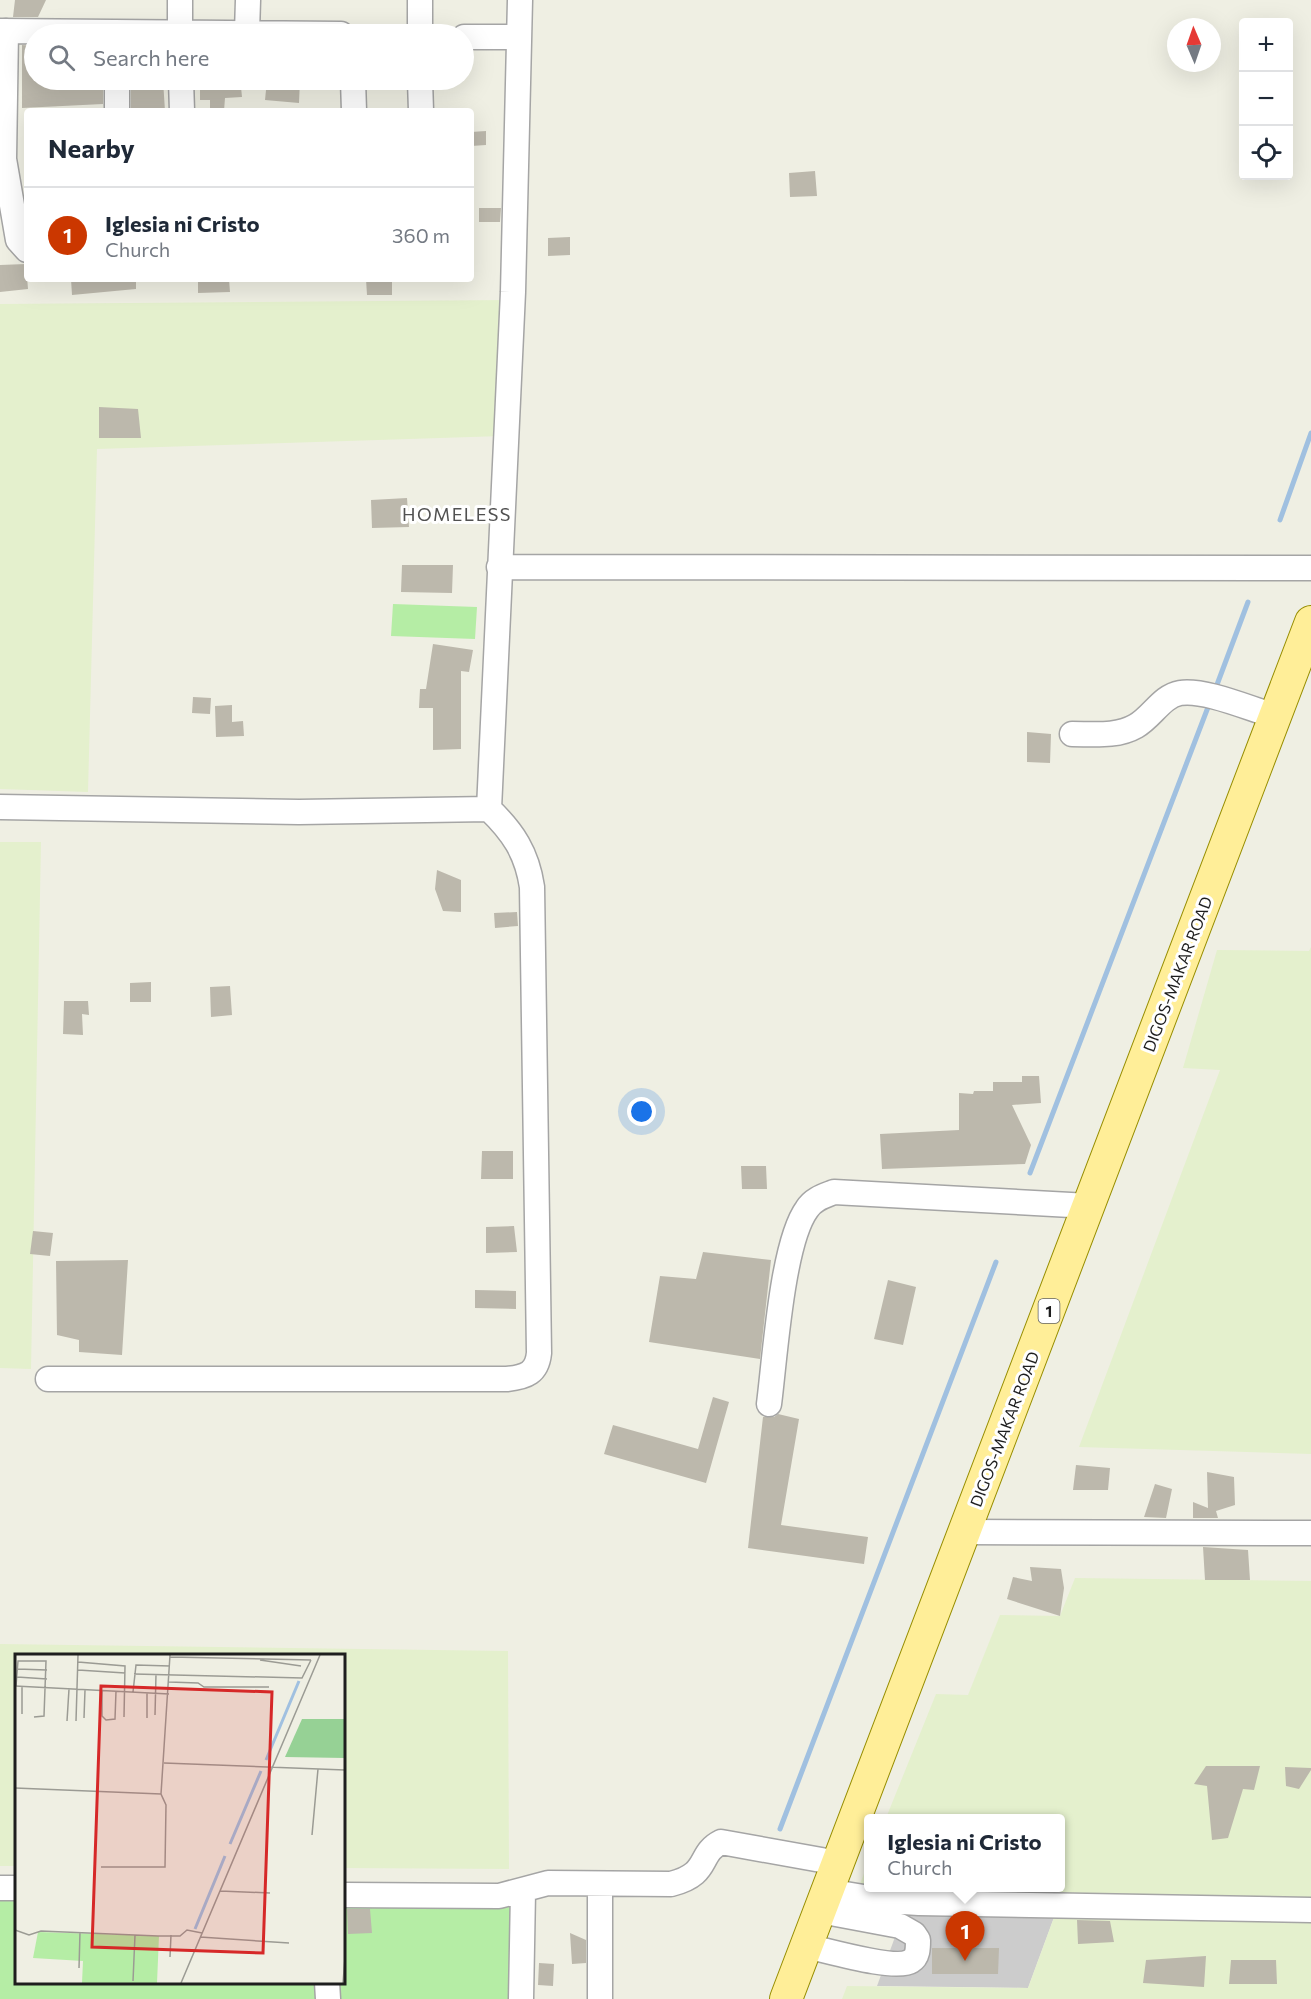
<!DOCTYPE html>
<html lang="en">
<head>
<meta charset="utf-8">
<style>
  :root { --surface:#fff; --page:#f6f6f7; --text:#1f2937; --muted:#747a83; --line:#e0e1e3; --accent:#cb3700 }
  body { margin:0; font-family:Commissioner,sans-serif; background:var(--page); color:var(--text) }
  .controls { position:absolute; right:18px; top:18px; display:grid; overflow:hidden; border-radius:6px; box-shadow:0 6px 24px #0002 }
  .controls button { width:54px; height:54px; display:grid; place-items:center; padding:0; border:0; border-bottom:2px solid var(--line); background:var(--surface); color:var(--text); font:30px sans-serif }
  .compass { position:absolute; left:1167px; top:18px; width:54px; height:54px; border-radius:50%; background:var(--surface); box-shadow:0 6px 24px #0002; rotate:358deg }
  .you { position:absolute; left:642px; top:1112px; width:21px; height:21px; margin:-15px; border:4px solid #fff; border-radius:50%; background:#1a73e8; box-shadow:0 0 0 9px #1a73e833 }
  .badge { display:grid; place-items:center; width:39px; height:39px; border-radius:50%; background:var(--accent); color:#fff; font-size:20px; font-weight:700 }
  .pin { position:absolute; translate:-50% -50px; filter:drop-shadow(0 2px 3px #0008) }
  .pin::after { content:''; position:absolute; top:32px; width:21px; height:18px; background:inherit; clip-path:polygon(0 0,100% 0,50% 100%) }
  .popup { position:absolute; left:864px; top:1814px; width:201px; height:78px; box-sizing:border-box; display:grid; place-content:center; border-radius:6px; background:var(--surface); filter:drop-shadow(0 2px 4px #0005); font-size:20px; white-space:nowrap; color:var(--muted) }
  .popup b { font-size:22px; color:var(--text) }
  .popup::after { content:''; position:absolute; left:50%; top:100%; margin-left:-12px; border:12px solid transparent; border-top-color:var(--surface) }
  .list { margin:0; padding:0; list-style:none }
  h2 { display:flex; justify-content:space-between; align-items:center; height:78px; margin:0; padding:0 24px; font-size:26px }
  h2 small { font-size:20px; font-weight:400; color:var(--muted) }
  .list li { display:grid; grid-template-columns:39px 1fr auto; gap:18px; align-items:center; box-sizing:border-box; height:96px; padding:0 24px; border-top:2px solid var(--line) }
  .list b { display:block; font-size:22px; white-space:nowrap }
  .list p { margin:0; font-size:20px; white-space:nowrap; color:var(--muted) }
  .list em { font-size:20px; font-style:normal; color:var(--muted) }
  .icon { flex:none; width:33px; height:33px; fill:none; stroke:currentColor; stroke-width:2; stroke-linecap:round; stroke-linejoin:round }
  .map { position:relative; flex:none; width:1311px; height:1999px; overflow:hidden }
  .search { position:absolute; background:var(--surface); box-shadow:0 6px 24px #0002; left:24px; top:24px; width:450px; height:66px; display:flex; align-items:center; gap:15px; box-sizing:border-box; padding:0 21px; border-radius:33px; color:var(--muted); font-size:22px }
  .panel { position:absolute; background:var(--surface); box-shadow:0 6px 24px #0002; left:24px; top:108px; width:450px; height:174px; border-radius:6px }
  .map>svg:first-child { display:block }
  .religious { fill:#ccc }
  .farmland { fill:#e4f0cd }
  .grass { fill:#b5eda5 }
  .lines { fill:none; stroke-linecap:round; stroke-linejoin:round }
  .stream { stroke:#a0c0e0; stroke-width:5 }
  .building { fill:#bcb8ac }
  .minor-casing { stroke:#a5a5a5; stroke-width:27 }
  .major-casing { stroke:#978e00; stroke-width:34 }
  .minor { stroke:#fff; stroke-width:24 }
  .major { stroke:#ffee98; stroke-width:32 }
  .labels { text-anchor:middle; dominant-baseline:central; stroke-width:6; stroke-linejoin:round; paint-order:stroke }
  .shield { fill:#fff; stroke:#626262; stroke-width:1.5 }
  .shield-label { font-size:15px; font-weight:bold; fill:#1e1e1e }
  .street-label { font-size:16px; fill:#1e1e1e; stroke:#fff }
  .neighbourhood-label { font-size:18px; letter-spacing:1.5px; fill:#515151; stroke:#fff }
  .inset-river { fill:none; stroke:#a0c0e0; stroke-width:3 }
  .inset-road { fill:none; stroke:#9b9b94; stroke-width:1.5 }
  .view { fill:#d62828; fill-opacity:0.15; stroke:#d62828; stroke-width:3 }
  .inset-edge { fill:none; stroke:#1e1e1e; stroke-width:3 }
</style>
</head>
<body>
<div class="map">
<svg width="1311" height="1999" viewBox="0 0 1311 1999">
  <rect width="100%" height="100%" fill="#efefe3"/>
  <!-- religious -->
  <path class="religious" d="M906 1907 1056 1912 1028 1988 877 1986Z"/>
  <!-- farmland -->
  <path class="farmland" d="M509 300 502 436 97 449 88 792 0 789V304Z
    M0 842H41L31 1369 0 1368Z
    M1311 947V1454L1079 1447 1220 1070 1183 1068 1217 950 1309 951Z
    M1075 1578 1311 1581V1999H842L847 1986 1028 1988 1056 1912 852 1904 869 1861V1888H1061V1818H886L936 1694 968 1695 1000 1615 1060 1616Z
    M0 1644 508 1651 509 1869 344 1868V1656H16V1866H0Z"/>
  <!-- grass -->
  <path class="grass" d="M393 604 477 607 475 639 391 636Z
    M0 1892H16V1982H344V1892H513L510 1999H0Z"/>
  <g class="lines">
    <!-- stream -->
    <path class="stream" d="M1280 520 1311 433
      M1215 690 1248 602
      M1030 1173 1210 702
      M780 1829 996 1262"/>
  </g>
  <!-- building -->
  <path class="building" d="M15 0H46L38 17H13Z
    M22 45 34 46V80H103V104L22 108Z
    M131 80H163L165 111H131Z
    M267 80H300L299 103 265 100Z
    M200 87H241L242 97 225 98 224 111H210V100H200Z
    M486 131V145L471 146V132Z
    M815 171 817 196 790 197 789 173Z
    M479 208H501L500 222H479Z
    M570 237V255L548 256V238Z
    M26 264 28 289 0 292V265Z
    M71 279H136V289L72 295Z
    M198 279H229L230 292 198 293Z
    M366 279H392V295H367Z
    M99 407 138 409 141 438H99Z
    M407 498 409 527 372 528 371 500Z
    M402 565H453L452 593 401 592Z
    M433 644 473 650 469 672 461 671V749L433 750V708H419L420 689H426Z
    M193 697 211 698 210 714 192 713Z
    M232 705V722L243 721 244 736 216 737 215 706Z
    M1027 732 1051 734 1050 763 1027 762Z
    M437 870 461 880V912L443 911 435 889Z
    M517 912 518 926 495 928 494 913Z
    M151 982V1002H130V983Z
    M230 986 232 1015 211 1017 210 987Z
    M64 1001H88L89 1015 82 1014 83 1035 63 1034Z
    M1022 1076H1039L1041 1103 1012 1105 1031 1145 1025 1164 882 1169 880 1134 959 1130V1093L973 1094 974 1091H993V1082H1022Z
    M482 1151H513V1179H481Z
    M741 1166H766L767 1189H742Z
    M514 1226 517 1252 486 1253V1227Z
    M33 1231 53 1233 50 1256 30 1254Z
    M703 1252 771 1260 760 1359 649 1342 660 1276 696 1279Z
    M128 1260 122 1355 79 1352V1340L57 1335 56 1261Z
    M888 1280 916 1287 903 1345 874 1339Z
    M475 1290 516 1291V1309L475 1308Z
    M713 1397 729 1402 706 1483 604 1454 613 1425 698 1449Z
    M778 1414 799 1419 781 1525 868 1537 864 1564 748 1548 763 1417H774Z
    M1076 1465 1110 1468 1108 1490H1073Z
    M1207 1472 1234 1477 1235 1505 1216 1511 1218 1518H1193V1502L1208 1508Z
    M1155 1484 1172 1489 1166 1518 1144 1517Z
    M1203 1547 1248 1550 1250 1580H1205Z
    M1030 1567 1061 1569 1064 1588 1060 1616 1007 1599 1013 1577 1032 1581Z
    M1206 1766H1260L1254 1790 1243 1789 1228 1838 1212 1840 1207 1786 1194 1784Z
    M1285 1767 1311 1768V1770L1299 1789 1286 1786Z
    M347 1909H370L372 1933 348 1934Z
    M1077 1920 1110 1921 1114 1942 1078 1944Z
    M570 1933 586 1940V1963L572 1964Z
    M932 1948H999L998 1974H932Z
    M1206 1956 1204 1987 1143 1983 1146 1960Z
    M1231 1960H1276L1277 1984H1229Z
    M539 1963 554 1964 553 1986 538 1985Z"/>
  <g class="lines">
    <defs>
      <path id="minor" d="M180 0V34
        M420 0V34
        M0 31 341 34
        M6 31 4 159 18 240 27 250
        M247 32 248 0
        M464 37H518
        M117 80V111
        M181 80 182 111
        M353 80 354 111
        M420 80 421 111
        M499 567 1311 568
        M1072 734C1094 734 1117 737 1136 726 1152 717 1162 696 1180 693 1205 689 1250 709 1275 716
        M0 807 299 812 489 809C513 832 527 853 532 887L539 1353C537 1373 526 1377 507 1379H48
        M489 809 513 292 520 0
        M769 1404C775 1358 782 1243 807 1209 813 1199 824 1196 834 1192L1089 1206
        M965 1532 1311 1533
        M600 1884V1999
        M0 1888H16
        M827 1891 888 1901 919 1903 1311 1910
        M344 1895 499 1896 548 1883 671 1884C711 1874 697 1854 721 1842L838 1863
        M806 1946C826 1950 896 1971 911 1961 918 1957 918 1948 918 1940L914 1934 900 1926 820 1911
        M327 1982 328 1999
        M521 1999 523 1892"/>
      <path id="major" d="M786 1999 1311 622"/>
    </defs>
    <!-- minor casing -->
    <use href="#minor" class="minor-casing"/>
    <!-- major casing -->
    <use href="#major" class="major-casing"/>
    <!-- minor -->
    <use href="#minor" class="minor"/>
    <!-- major -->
    <use href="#major" class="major"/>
  </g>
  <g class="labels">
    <!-- shield labels -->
    <rect class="shield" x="1038.5" y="1299" width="21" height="24" rx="4.5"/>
    <g class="shield-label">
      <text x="1049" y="1311">1</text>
    </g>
    <!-- street labels -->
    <g class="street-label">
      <text transform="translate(1177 974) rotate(-69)">DIGOS-MAKAR ROAD</text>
      <text transform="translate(1004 1429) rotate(-69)">DIGOS-MAKAR ROAD</text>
    </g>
    <!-- neighbourhood labels -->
    <g class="neighbourhood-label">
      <text x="457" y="514">HOMELESS</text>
    </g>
  </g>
  <!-- overview -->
  <g transform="translate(15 1654)">
    <rect width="330" height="330" fill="#efefe3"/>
    <path d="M23 278 144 282 142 329H67L68 307 18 304Z" fill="#b5eda5"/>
    <path d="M287 65H330V104L270 103Z" fill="#96d195"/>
    <path class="inset-river" d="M251 106 284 27M215 190 246 117M180 275 210 202"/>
    <path class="inset-road" d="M155 3 296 6M245 6 286 12M63 8 110 12 109 63M2 15 32 16M63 16 110 19M119 20 287 24 296 6M2 23 32 25M154 28 183 29 189 33H254M0 32 154 40M1 32 3 7H31L29 62 19 63M87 36V62L91 66 100 65 101 37M118 38 121 11 155 12M7 60V33M140 61 141 20M69 64 70 36M132 64V39M52 67 54 35M61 67 63 1M149 109 330 116M0 134 146 140M297 181 303 115M86 213H150L151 151 146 140 155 1M205 237 255 239M0 276 14 281 26 277 143 282H165L172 276 187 279M185 283 274 289M155 303 156 281M64 314 65 278M118 327 120 281M166 329 305 1M328 329 330 304"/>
    <path class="view" d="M86 32 257 38 248 299 77 293Z"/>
    <rect width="330" height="330" class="inset-edge"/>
  </g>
</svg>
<div class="controls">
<button>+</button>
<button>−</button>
<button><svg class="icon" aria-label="locate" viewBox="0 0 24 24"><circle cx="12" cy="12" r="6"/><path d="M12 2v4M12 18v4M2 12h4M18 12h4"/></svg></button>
</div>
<svg class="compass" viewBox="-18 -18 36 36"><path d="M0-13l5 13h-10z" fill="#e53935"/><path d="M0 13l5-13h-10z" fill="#747a83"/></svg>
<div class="you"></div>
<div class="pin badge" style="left:965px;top:1961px">1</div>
<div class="popup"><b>Iglesia ni Cristo</b>Church</div>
<div class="search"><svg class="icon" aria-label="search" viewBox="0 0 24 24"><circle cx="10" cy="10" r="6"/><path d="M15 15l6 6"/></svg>Search here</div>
<section class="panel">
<h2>Nearby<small></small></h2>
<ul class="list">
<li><span class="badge">1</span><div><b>Iglesia ni Cristo</b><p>Church</p></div><em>360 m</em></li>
</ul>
</section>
</div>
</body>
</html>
